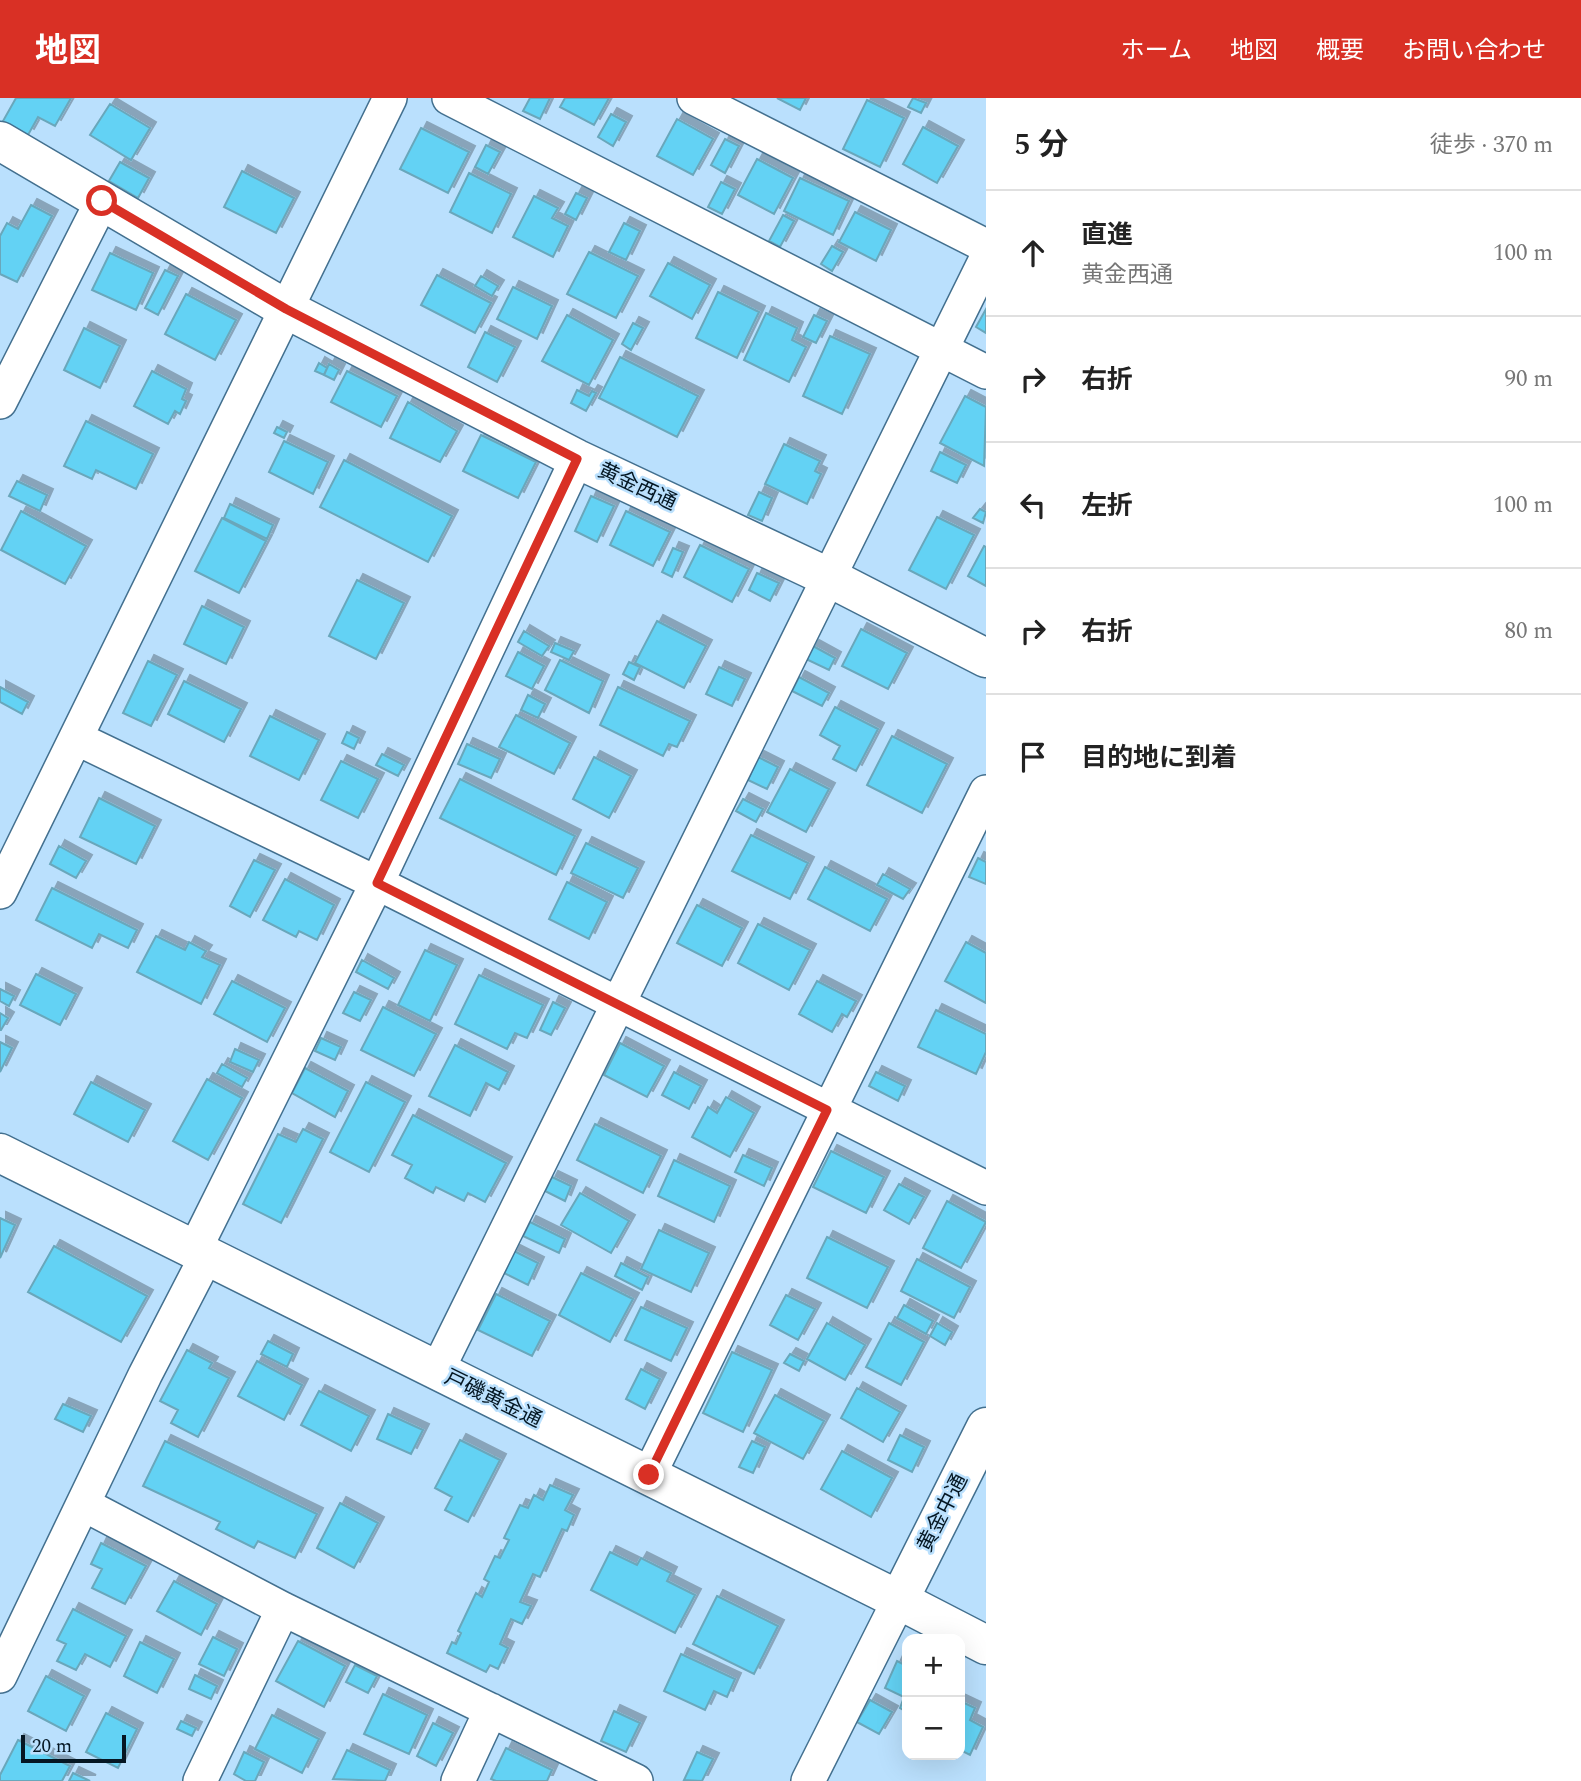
<!DOCTYPE html>
<html lang="ja">
<head>
<meta charset="utf-8">
<style>
  :root { --surface:#fff; --page:#f2f2f2; --text:#222; --muted:#767676; --line:#e0e0e0; --accent:#d93025 }
  body { margin:0; font-family:Spectral,"Noto Sans JP",serif; background:var(--page); color:var(--text) }
  .controls { position:absolute; right:21px; bottom:21px; display:grid; overflow:hidden; border-radius:14px; box-shadow:0 7px 28px #0002 }
  .controls button { width:63px; height:63px; display:grid; place-items:center; padding:0; border:0; border-bottom:2px solid var(--line); background:var(--surface); color:var(--text); font:35px sans-serif }
  .scale { position:absolute; left:21px; bottom:18px; width:105px; box-sizing:border-box; padding-left:7px; border:4px solid #051723; border-top:0; font-size:19px; line-height:24px; white-space:nowrap; color:#051723; -webkit-text-stroke:5px #bae0fd; paint-order:stroke }
  .stop { position:absolute; width:21px; height:21px; margin:-16px; border:5px solid #d93025; border-radius:50%; background:#fff }
  .stop.end { background:#d93025; border-color:#fff; box-shadow:0 2px 7px #0008 }
  .list { margin:0; padding:0; list-style:none }
  h2 { display:flex; justify-content:space-between; align-items:center; height:91px; margin:0; padding:0 28px; font-size:30px }
  h2 small { font-size:23px; font-weight:400; color:var(--muted) }
  .list li { display:grid; grid-template-columns:46px 1fr auto; gap:21px; align-items:center; box-sizing:border-box; height:126px; padding:0 28px; border-top:2px solid var(--line) }
  .list b { display:block; font-size:26px; white-space:nowrap }
  .list p { margin:0; font-size:23px; white-space:nowrap; color:var(--muted) }
  .list em { font-size:23px; font-style:normal; color:var(--muted) }
  .icon { flex:none; width:38px; height:38px; fill:none; stroke:currentColor; stroke-width:2; stroke-linecap:round; stroke-linejoin:round }
  .map { position:relative; flex:none; width:986px; height:1683px; overflow:hidden }
  header { display:flex; align-items:center; gap:42px; box-sizing:border-box; height:98px; padding:0 35px; background:var(--accent); color:#fff }
  header strong { font-size:33px }
  nav { display:flex; gap:38px; margin-inline-start:auto; font-size:24px }
  main { display:flex }
  aside { flex:1; background:var(--surface) }
  .map>svg:first-child { display:block }
  .building { fill:#64d2f4; stroke:#69a7bb; stroke-width:2; filter:url(#shadow) }
  .lines { fill:none; stroke-linecap:round; stroke-linejoin:round }
  .minor-casing { stroke:#43708f; stroke-width:36 }
  .tertiary-casing { stroke:#43708f; stroke-width:41 }
  .minor { stroke:#fff; stroke-width:33 }
  .tertiary { stroke:#fff; stroke-width:38 }
  .route { stroke:#d93025; stroke-width:9 }
  .labels { text-anchor:middle; dominant-baseline:central; stroke-width:5; stroke-linejoin:round; paint-order:stroke }
  .street-label { font-size:21px; fill:#051723; stroke:#bae0fd }
</style>
</head>
<body>
<header>
<strong>地図</strong>
<nav><a>ホーム</a><a>地図</a><a>概要</a><a>お問い合わせ</a></nav>
</header>
<main>
<div class="map">
<svg width="986" height="1683" viewBox="0 0 986 1683">
  <defs>
    <filter id="shadow"><feDropShadow dx="6" dy="-6" stdDeviation="0" flood-color="#0004"/></filter>
  </defs>
  <rect width="100%" height="100%" fill="#bae0fd"/>
  <!-- building -->
  <path class="building" d="M16 0H71L55 28 38 19 28 37 3 23Z
    M530 0H550L540 21 523 13Z
    M565 0H609L594 27 560 9Z
    M777 0H806L800 12Z
    M913 0 926 5 921 15 908 9Z
    M867 2 904 20 880 69 843 51Z
    M110 6 150 30 131 62 90 37Z
    M611 16 626 24 613 48 598 39Z
    M677 21 713 41 693 77 657 58Z
    M923 29 958 48 937 85 903 66Z
    M421 30 469 54 448 95 400 71Z
    M725 41 739 48 725 75 711 67Z
    M486 47 500 54 488 76 475 69Z
    M757 61 793 80 774 116 738 97Z
    M120 64 149 80 138 100 109 83Z
    M242 73 294 100 276 135 224 109Z
    M469 75 511 96 492 135 450 114Z
    M800 80 849 103 833 137 784 113Z
    M721 84 735 91 722 116 708 109Z
    M576 95 587 100 576 122 565 116Z
    M534 98 558 110 552 120 568 128 553 159 513 139Z
    M31 107 52 118 17 184 0 176V138L7 125 18 131Z
    M855 114 891 132 876 163 839 144Z
    M783 117 794 123 780 149 769 143Z
    M624 125 640 133 626 162 609 154Z
    M832 148 843 154 832 173 821 166Z
    M589 154 638 178 616 220 567 196Z
    M110 155 153 175 136 212 92 192Z
    M668 165 710 187 692 221 650 198Z
    M165 172 178 178 158 217 145 210Z
    M437 177 491 205 475 235 421 207Z
    M481 178 498 188 492 198 475 188Z
    M513 189 552 208 537 241 497 221Z
    M718 194 759 214 737 260 696 240Z
    M186 196 236 222 215 262 165 236Z
    M986 211V235L976 229Z
    M766 215 797 230 792 242 806 249 789 284 744 262Z
    M567 217 613 242 589 287 542 263Z
    M814 217 827 223 816 245 803 239Z
    M633 225 643 230 631 252 622 246Z
    M84 230 120 248 100 290 64 272Z
    M485 234 515 249 497 284 468 269Z
    M830 238 870 256 842 316 803 298Z
    M620 259 698 298 677 339 599 300Z
    M319 265 327 270 324 277 315 273Z
    M329 266 339 272 334 282 324 277Z
    M152 273 186 291 182 301 186 303 180 316 175 313 168 326 134 308Z
    M347 273 397 298 381 329 331 304Z
    M577 292 589 298 592 293 596 295 586 313 571 305Z
    M965 298 986 309 984 368 940 345Z
    M408 304 457 333 440 364 390 340Z
    M86 323 153 356 136 391 96 372 92 381 64 368Z
    M277 329 287 334 284 340 274 335Z
    M481 337 536 364 518 400 463 373Z
    M284 343 328 364 313 396 269 374Z
    M784 346 820 363 815 373 821 376 807 406 765 386Z
    M940 354 966 367 957 385 931 373Z
    M344 362 452 418 428 464 320 409Z
    M17 383 47 397 40 413 9 398Z
    M759 394 772 400 762 423 748 417Z
    M591 398 614 408 597 444 575 433Z
    M230 406 273 427 267 441 224 420Z
    M980 411 986 414 983 425 973 420Z
    M21 413 86 448 65 486 1 452Z
    M626 413 670 434 653 468 610 447Z
    M937 419 974 437 946 491 909 472Z
    M222 420 266 443 239 495 195 473Z
    M700 447 749 471 732 504 684 479Z
    M984 448 986 449V488L968 478Z
    M673 450 683 454 672 479 662 474Z
    M757 475 779 485 770 503 749 492Z
    M357 482 404 505 376 561 329 538Z
    M202 508 244 529 226 566 184 546Z
    M657 523 706 548 684 590 635 565Z
    M861 531 907 555 888 591 842 568Z
    M524 533 549 548 542 558 518 544Z
    M555 545 574 553 569 562 551 554Z
    M813 548 835 560 829 572 806 561Z
    M518 554 544 568 532 591 506 578Z
    M560 562 603 583 589 615 545 592Z
    M148 563 177 577 151 628 123 615Z
    M629 564 640 569 634 582 623 576Z
    M719 569 745 581 732 608 706 596Z
    M799 579 829 595 822 608 792 593Z
    M184 583 241 611 224 644 168 616Z
    M0 589 28 604 22 616 0 604Z
    M618 589 690 623 677 649 669 646 663 658 600 627Z
    M528 597 545 606 538 620 521 612Z
    M835 609 878 631 856 673 833 661 840 648 820 637Z
    M516 617 570 645 554 676 499 649Z
    M270 618 319 642 299 682 250 658Z
    M347 634 359 640 354 651 342 645Z
    M892 638 947 666 922 715 867 687Z
    M467 646 500 661 491 680 458 666Z
    M382 656 404 667 398 678 376 667Z
    M594 659 631 678 609 720 573 701Z
    M758 659 778 669 767 691 748 682Z
    M341 663 378 681 358 720 321 702Z
    M790 671 829 691 806 734 767 714Z
    M460 681 575 738 556 777 440 720Z
    M99 700 155 728 136 766 80 739Z
    M743 701 763 711 756 724 736 713Z
    M751 737 808 765 790 801 732 773Z
    M586 745 638 770 623 800 571 775Z
    M59 748 86 763 76 780 50 766Z
    M978 760 986 764V786L969 779Z
    M254 762 275 772 250 819 230 808Z
    M825 769 887 801 870 833 808 801Z
    M883 776 910 791 903 801 877 787Z
    M285 781 334 807 317 842 299 833 296 839 263 822Z
    M567 784 607 804 589 841 549 821Z
    M52 790 137 832 128 850 99 836 92 850 36 822Z
    M697 807 742 830 722 868 677 845Z
    M758 826 810 852 789 892 738 865Z
    M156 838 185 852 189 844 206 853 202 859 220 867 201 906 137 874Z
    M966 844 986 855V905L945 883Z
    M425 852 457 867 430 923 398 907Z
    M362 862 394 880 388 891 356 874Z
    M36 876 76 896 60 927 20 907Z
    M479 877 543 907 527 940 515 935 507 951 455 926Z
    M232 883 285 910 267 944 214 916Z
    M817 883 856 903 847 919 842 916 832 934 799 916Z
    M0 891 14 898 9 908 0 903Z
    M354 894 371 902 360 923 343 915Z
    M553 904 565 910 551 937 540 932Z
    M383 909 436 936 414 978 361 952Z
    M936 912 986 936V954L976 976 918 949Z
    M0 915 8 920 1 932H0Z
    M321 940 341 949 335 962 315 953Z
    M0 944 12 950 0 974Z
    M620 945 664 968 647 999 604 977Z
    M455 947 508 974 499 992 486 985 470 1018 429 998Z
    M235 951 259 962 253 974 230 964Z
    M222 966 247 980 242 989 217 975Z
    M305 970 348 993 335 1019 292 995Z
    M674 974 701 988 689 1011 662 997Z
    M876 974 905 988 898 1003 869 988Z
    M207 981 242 1000 208 1062 173 1043Z
    M91 984 145 1012 128 1044 74 1016Z
    M366 984 405 1004 369 1074 330 1054Z
    M726 999 754 1015 730 1059 692 1039 708 1009 717 1015Z
    M413 1017 506 1065 485 1104 468 1095 464 1103 436 1089 433 1095 405 1080 412 1067 392 1057Z
    M595 1026 661 1058 643 1095 577 1062Z
    M303 1031 323 1041 281 1125 243 1106 278 1036 296 1044Z
    M831 1053 884 1079 866 1115 813 1089Z
    M743 1057 772 1070 764 1088 735 1074Z
    M674 1062 730 1088 714 1124 658 1098Z
    M552 1079 571 1088 565 1103 545 1093Z
    M899 1086 924 1099 909 1126 884 1112Z
    M580 1095 629 1123 611 1155 561 1127Z
    M947 1103 986 1124 961 1170 923 1150Z
    M0 1120 15 1127 0 1160Z
    M530 1124 565 1141 559 1155 523 1138Z
    M659 1132 709 1155 691 1194 641 1171Z
    M827 1139 888 1169 867 1210 807 1180Z
    M54 1148 147 1198 121 1244 28 1194Z
    M514 1153 538 1165 528 1187 504 1175Z
    M917 1161 970 1189 954 1220 901 1193Z
    M621 1165 648 1179 642 1192 615 1178Z
    M581 1175 633 1201 610 1244 559 1217Z
    M496 1196 550 1223 532 1258 478 1232Z
    M786 1197 815 1211 798 1242 770 1227Z
    M904 1207 933 1223 926 1236 897 1220Z
    M641 1209 687 1230 671 1263 625 1242Z
    M827 1225 865 1247 845 1282 807 1261Z
    M889 1225 924 1244 901 1287 866 1269Z
    M937 1225 952 1234 945 1247 930 1238Z
    M268 1243 293 1256 287 1269 261 1256Z
    M187 1252 212 1265 209 1270 229 1280 198 1339 171 1325 178 1312 160 1303Z
    M732 1254 772 1272 743 1334 703 1315Z
    M790 1256 804 1263 799 1273 784 1265Z
    M257 1263 302 1287 284 1322 238 1298Z
    M641 1271 660 1281 645 1311 626 1301Z
    M857 1290 900 1314 883 1344 841 1320Z
    M319 1293 369 1318 351 1353 301 1327Z
    M775 1297 824 1323 803 1361 754 1335Z
    M63 1306 91 1318 83 1334 55 1321Z
    M388 1316 423 1332 411 1356 377 1341Z
    M900 1337 924 1349 912 1374 888 1362Z
    M460 1342 500 1362 468 1424 445 1412 452 1399 435 1390Z
    M165 1343 317 1416 295 1460 258 1443 254 1450 216 1431 220 1424 143 1388Z
    M752 1343 765 1349 753 1375 739 1369Z
    M842 1353 892 1380 871 1419 821 1391Z
    M550 1387 573 1397 565 1412 574 1417 567 1433 562 1431 540 1479 533 1476 520 1504 531 1508 522 1526 511 1521 500 1546 508 1550 498 1571 490 1567 486 1574 447 1555 452 1544 456 1546 461 1535 458 1533 476 1495 482 1499 489 1484 484 1481 495 1458 500 1460 509 1442 504 1440 520 1407 528 1410 534 1397 543 1402Z
    M340 1405 378 1425 354 1470 317 1450Z
    M101 1445 146 1468 125 1506 92 1490 102 1471 91 1466Z
    M610 1454 637 1467 641 1460 671 1475 667 1483 695 1497 675 1535 591 1492Z
    M174 1483 217 1506 201 1537 157 1513Z
    M717 1498 778 1528 754 1576 693 1546Z
    M73 1511 126 1538 110 1569 85 1556 76 1572 57 1563 66 1546 57 1542Z
    M213 1539 237 1551 224 1578 199 1566Z
    M298 1543 345 1568 324 1609 276 1583Z
    M140 1544 174 1561 157 1595 124 1578Z
    M681 1556 735 1581 727 1599 714 1593 705 1612 664 1593Z
    M897 1563 907 1568V1614L900 1610 904 1599 885 1590Z
    M355 1567 377 1578 368 1595 346 1584Z
    M195 1577 217 1588 211 1601 189 1591Z
    M46 1578 84 1598 66 1633 28 1613Z
    M383 1596 427 1617 409 1656 364 1636Z
    M870 1602 892 1614 879 1636 857 1624Z
    M960 1603 975 1610 970 1622 983 1629 970 1657 960 1652Z
    M614 1613 640 1625 626 1654 601 1643Z
    M106 1615 137 1631 118 1670 86 1654Z
    M272 1617 319 1641 302 1675 255 1651Z
    M181 1623 196 1630 192 1638 177 1631Z
    M433 1625 453 1635 436 1668 417 1658Z
    M18 1642 70 1668 62 1683H0V1677Z
    M506 1650 552 1672 547 1683H496L491 1681Z
    M347 1652 390 1672 385 1683 333 1681Z
    M244 1654 264 1664 255 1683H246L234 1676Z
    M697 1654 713 1661 702 1683 684 1682Z
    M73 1675 90 1683H69Z"/>
  <g class="lines">
    <defs>
      <path id="minor" d="M449 0 986 274
        M694 0 986 148
        M0 304 102 103
        M76 640 377 785 986 1090
        M0 794 390 0
        M195 1151 377 785 577 361
        M437 1273 986 161
        M649 1377 986 694
        M83 1406 283 1511 636 1683
        M0 1578 145 1277 207 1157
        M200 1683 283 1511
        M458 1683 491 1612
        M808 1683 899 1502"/>
      <path id="tertiary" d="M0 43 286 211 577 361 828 479 986 560
        M0 1055 899 1502 986 1547
        M899 1502 986 1329"/>
    </defs>
    <!-- minor casing -->
    <use href="#minor" class="minor-casing"/>
    <!-- tertiary casing -->
    <use href="#tertiary" class="tertiary-casing"/>
    <!-- minor -->
    <use href="#minor" class="minor"/>
    <!-- tertiary -->
    <use href="#tertiary" class="tertiary"/>
  </g>
  <g class="lines">
    <!-- route -->
    <path class="route" d="M102 103 286 211 577 361 377 785 827 1012 649 1377"/>
  </g>
  <g class="labels">
    <!-- street labels -->
    <g class="street-label">
      <text transform="translate(637 389) rotate(25)">黄金西通</text>
      <text transform="translate(493 1301) rotate(26)">戸磯黄金通</text>
      <text transform="translate(943 1415) rotate(-63)">黄金中通</text>
    </g>
  </g>
</svg>
<div class="controls">
<button>+</button>
<button>−</button>
</div>
<div class="scale">20 m</div>
<div class="stop" style="left:102px;top:103px"></div>
<div class="stop end" style="left:649px;top:1377px"></div>
</div>
<aside>
<h2>5 分<small>徒歩 · 370 m</small></h2>
<ul class="list">
<li><svg class="icon" aria-label="ahead" viewBox="0 0 24 24"><path d="M12 20V5M6 11l6-6 6 6"/></svg><div><b>直進</b><p>黄金西通</p></div><em>100 m</em></li>
<li><svg class="icon" aria-label="right" viewBox="0 0 24 24"><path d="M7 20v-9h11M14 6l5 5-5 5"/></svg><div><b>右折</b></div><em>90 m</em></li>
<li><svg class="icon" aria-label="left" viewBox="0 0 24 24"><path d="M17 20v-9H6M10 6l-5 5 5 5"/></svg><div><b>左折</b></div><em>100 m</em></li>
<li><svg class="icon" aria-label="right" viewBox="0 0 24 24"><path d="M7 20v-9h11M14 6l5 5-5 5"/></svg><div><b>右折</b></div><em>80 m</em></li>
<li><svg class="icon" aria-label="arrive" viewBox="0 0 24 24"><path d="M6 21V4h12l-3 4 3 4H6"/></svg><div><b>目的地に到着</b></div></li>
</ul>
</aside>
</main>
</body>
</html>
